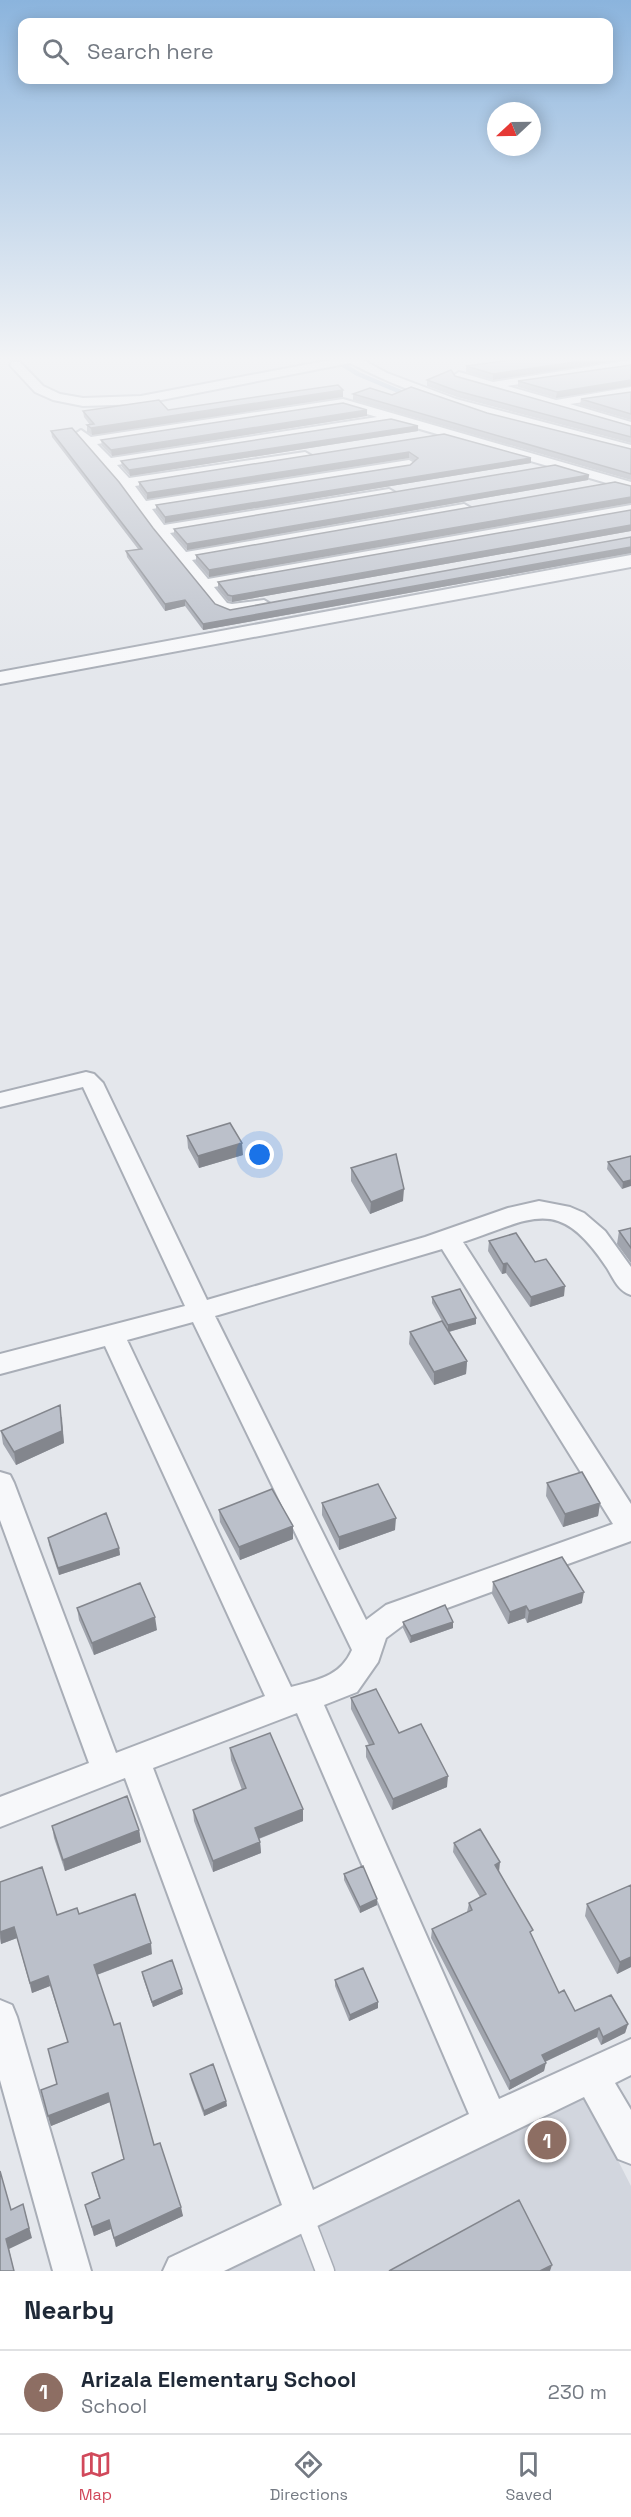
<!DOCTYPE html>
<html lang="en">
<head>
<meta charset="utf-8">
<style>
  :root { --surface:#fff; --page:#f2f2f3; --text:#1f2937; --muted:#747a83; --line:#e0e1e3; --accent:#d1495b }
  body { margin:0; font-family:"Space Grotesk",sans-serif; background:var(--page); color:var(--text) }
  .compass { position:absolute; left:487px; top:102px; width:54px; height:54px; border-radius:50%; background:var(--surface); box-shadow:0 3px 15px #0003; rotate:248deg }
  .you { position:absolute; left:260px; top:1155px; width:21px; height:21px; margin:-15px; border:4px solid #fff; border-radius:50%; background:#1a73e8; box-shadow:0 0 0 9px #1a73e833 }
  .badge { display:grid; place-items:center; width:39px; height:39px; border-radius:50%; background:var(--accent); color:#fff; font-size:20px; font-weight:700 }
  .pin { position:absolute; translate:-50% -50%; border:3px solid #fff; box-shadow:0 2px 6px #0006 }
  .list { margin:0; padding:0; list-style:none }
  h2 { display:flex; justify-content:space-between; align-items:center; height:78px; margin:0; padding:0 24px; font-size:26px }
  h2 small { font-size:20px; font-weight:400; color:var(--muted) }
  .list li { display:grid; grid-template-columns:39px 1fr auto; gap:18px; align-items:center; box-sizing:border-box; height:84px; padding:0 24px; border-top:2px solid var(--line) }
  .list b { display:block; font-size:22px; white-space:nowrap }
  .list p { margin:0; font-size:20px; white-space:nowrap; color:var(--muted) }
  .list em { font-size:20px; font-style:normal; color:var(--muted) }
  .icon { flex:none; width:33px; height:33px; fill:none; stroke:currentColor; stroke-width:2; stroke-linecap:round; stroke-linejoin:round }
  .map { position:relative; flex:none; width:631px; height:2271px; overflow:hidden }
  .search { position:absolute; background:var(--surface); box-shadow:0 3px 15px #0003; left:18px; right:18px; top:18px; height:66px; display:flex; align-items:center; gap:15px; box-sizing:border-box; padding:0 21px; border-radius:12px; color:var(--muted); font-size:22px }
  .sheet { height:162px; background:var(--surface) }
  nav { display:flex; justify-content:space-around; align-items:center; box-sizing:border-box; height:84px; border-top:2px solid var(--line); background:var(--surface); font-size:16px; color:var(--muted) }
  nav a { display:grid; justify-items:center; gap:3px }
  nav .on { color:var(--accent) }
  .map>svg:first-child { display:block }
  .built { fill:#d2d6de }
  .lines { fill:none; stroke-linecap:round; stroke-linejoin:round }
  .stream { stroke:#9fb4cc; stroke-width:4.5 }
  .service-casing { stroke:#a9aeb7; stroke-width:21 }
  .minor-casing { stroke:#a9aeb7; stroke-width:4 }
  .tertiary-casing { stroke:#a9aeb7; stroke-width:4 }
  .service { stroke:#f7f8fa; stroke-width:18 }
  .minor { fill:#f7f8fa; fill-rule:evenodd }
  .tertiary { fill:#f7f8fa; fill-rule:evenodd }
  .wall { fill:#a1a5ae }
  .shaded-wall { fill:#83868d }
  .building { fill:#bbc0ca; stroke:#83868d; stroke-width:1.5 }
</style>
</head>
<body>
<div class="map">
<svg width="631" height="2271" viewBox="0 0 631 2271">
  <rect width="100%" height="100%" fill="#e4e7ec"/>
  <!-- built -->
  <path class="built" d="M584 2094 631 2186V2271H211Z"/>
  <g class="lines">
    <!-- stream -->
    <path class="stream" d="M334 359 358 374 408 395"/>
    <defs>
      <path id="service" d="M304 2216 325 2271"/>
      <path id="minor" d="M335 359H361L387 373 456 399 631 445V453C535 429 438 409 350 363L141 404 83 406 53 400 35 392 10 365 12 362H20L43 386 60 394 83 398 141 396Z
        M631 360V368L507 386 556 400 631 387V395L570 404 631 422V430L455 379 453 376 459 372 493 382Z
        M343 399 631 482V490L392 421 117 465 129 478 305 452 312 456 305 460 135 486 146 501 409 460 416 464 409 468 152 509 164 525 389 489 396 493 389 497 170 533 186 552 464 504 471 508 464 512 192 560 208 579 631 505V513L214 587 227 603 232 604 264 600 272 605C262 615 230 614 217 609L155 533 121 486 75 434 81 430 91 437ZM343 407 377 417 111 458 97 444Z
        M86 1072 94 1074 103 1083 207 1300 425 1237 508 1208 539 1201 570 1207 584 1213 605 1231 631 1267V1295C618 1291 614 1279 607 1268 558 1194 533 1219 463 1242L631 1504V1541L406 1623 386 1638 378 1662 357 1692 324 1705 499 2099 631 2039V2075L615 2083 631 2110V2164L618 2159 584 2097 224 2271H163L169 2258 282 2205 125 1778 0 1827V1797L89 1763 0 1520V1472L10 1475 14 1483 116 1753 265 1696 105 1346 0 1374V1354L185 1306 83 1087 0 1107V1093ZM442 1249 613 1524 386 1605 366 1620 215 1316ZM193 1322 352 1650C340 1677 317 1680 291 1687L127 1340ZM297 1713 469 2114 313 2190 153 1768Z
        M0 2000 12 2005 17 2017 91 2271H53L0 2080Z"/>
      <path id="tertiary" d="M631 555V567L0 684V672Z"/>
    </defs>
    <!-- service casing -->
    <use href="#service" class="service-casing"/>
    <!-- minor casing -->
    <use href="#minor" class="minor-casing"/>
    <!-- tertiary casing -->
    <use href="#tertiary" class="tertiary-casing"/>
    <!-- service -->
    <use href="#service" class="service"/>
    <!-- minor -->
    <use href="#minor" class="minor"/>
    <!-- tertiary -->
    <use href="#tertiary" class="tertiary"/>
  </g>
  <!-- wall -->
  <path class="wall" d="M520 359 493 380 466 372V366Z
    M631 365V386L556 398 518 387V381Z
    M455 376 631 426V443L457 397 427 386V380Z
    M631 392V420L580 405 581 399Z
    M353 394 392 395 487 413 631 449V480L353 400Z
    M343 397 92 435 87 432V425H90L84 417 83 411 168 410Z
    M367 416 112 456 102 446 101 440Z
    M418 426V431L130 476 122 467 121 461Z
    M51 431 153 528 215 604 230 610 631 537V553L203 630 185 606 165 611 127 557 126 551 138 549 52 437Z
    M444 434 531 458V463L165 523 156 511V505L410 465 414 461 409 458 147 499 139 488V482Z
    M589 475 588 480 187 550 174 535V529Z
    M631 486V503L209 577 196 562V555Z
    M631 510V531L232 602 228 601 218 589V582Z
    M187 1136 243 1155 199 1168 188 1148Z
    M631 1156 622 1189 607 1169 608 1162Z
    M351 1168 403 1201 370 1214 351 1181Z
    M631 1228V1263L617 1244 619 1231Z
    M489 1241 535 1262 564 1296 530 1307 506 1273 502 1274 488 1251Z
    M432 1297 476 1324 449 1332 467 1361 466 1374 434 1385 409 1344 410 1332 442 1321 432 1303Z
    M62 1417 64 1443 16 1465 3 1444 1 1431Z
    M547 1483 600 1503 598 1516 563 1527 546 1496Z
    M322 1503 395 1530 339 1550 322 1515Z
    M219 1510 293 1526V1539L240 1560 220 1522Z
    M48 1538 119 1548 120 1555 59 1575 49 1545Z
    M493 1582 582 1603 527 1623 525 1618 508 1624 492 1594Z
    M77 1608 157 1630 94 1655 79 1620Z
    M403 1622 453 1628 410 1643 403 1628Z
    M351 1698 399 1733 447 1787 392 1810 366 1757V1746L369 1745 351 1709Z
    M230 1748 303 1821 259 1839 260 1842 261 1853 213 1872 194 1821 193 1810 242 1790 231 1760Z
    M52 1826 139 1830 141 1842 65 1871 54 1838Z
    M454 1843 499 1872 532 1937 559 1993 575 2011 628 2024 625 2033 601 2045 597 2037 545 2062 544 2071 509 2090 431 1938 432 1929 467 1912 469 1903 480 1897 453 1852Z
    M344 1874 377 1899V1905L360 1913 344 1880Z
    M0 1882 57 1915 79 1914 152 1954 97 1975 154 2145 183 2216 116 2247 111 2229 94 2236 85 2205 99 2198 92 2173 124 2159 110 2102 51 2126 41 2090 57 2084 68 2042 50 1986 32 1993 17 1938 1 1944 0 1938Z
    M631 1886V1967L617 1974 585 1916 587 1904Z
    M142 1972 183 1994 153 2007 143 1978Z
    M335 1980 378 2002V2008L349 2021 335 1986Z
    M190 2074 226 2101 227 2106 204 2116 191 2080Z"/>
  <!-- shaded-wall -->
  <path class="shaded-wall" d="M595 359H629L493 380V374Z
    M631 380V386L556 398 557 392Z
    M343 390V397L92 435 91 428Z
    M367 410V416L112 456 111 450Z
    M418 426V431L130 476 129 470Z
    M409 452V458L147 499V493Z
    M531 458V463L165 523V517Z
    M589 475 588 480 187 550V544Z
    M631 497V503L209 577V570Z
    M631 525V531L232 602V596Z
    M631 547V553L203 630V624Z
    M185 600V606L165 611V604Z
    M242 1143 243 1155 199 1168 198 1156Z
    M631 1180V1186L622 1189 623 1182Z
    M404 1189 403 1201 370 1214 371 1202Z
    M507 1263 506 1273 502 1274 503 1264Z
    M565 1286 564 1296 530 1307 531 1297Z
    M476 1318V1324L448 1332V1325Z
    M467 1361 466 1374 434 1385V1372Z
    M60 1405 64 1443 16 1465 14 1452Z
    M600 1503 598 1516 563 1527 565 1514Z
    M396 1518 395 1530 339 1550V1537Z
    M293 1526V1539L240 1560 239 1547Z
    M119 1548 120 1555 59 1575 58 1568Z
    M584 1592 582 1603 527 1623 529 1611Z
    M526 1606 525 1618 508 1624 510 1612Z
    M155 1617 157 1630 94 1655 92 1643Z
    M453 1622V1628L410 1643 411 1636Z
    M448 1776 447 1787 392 1810 393 1799Z
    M303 1809V1821L255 1840V1828Z
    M139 1830 141 1842 65 1871 63 1860Z
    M260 1842 261 1853 213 1872V1861Z
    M500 1862 499 1872 495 1865Z
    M377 1899V1905L360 1913V1907Z
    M14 1927 17 1938 1 1944 0 1932Z
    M151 1943 152 1954 96 1975 94 1965Z
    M631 1957V1967L617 1974 620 1962Z
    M48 1976 50 1986 32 1993 30 1983Z
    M182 1989 183 1994 153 2007 152 2002Z
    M378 2002V2008L349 2021 350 2015Z
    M628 2024 625 2033 601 2045 603 2037Z
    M599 2028 597 2037 540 2064 542 2055Z
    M546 2063 544 2071 509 2090 510 2081Z
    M108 2093 110 2102 51 2126 48 2116Z
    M226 2101 227 2106 204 2116V2111Z
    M23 2204 32 2238 9 2249 14 2271 6 2239Z
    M181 2207 183 2216 116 2247 114 2238Z
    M109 2220 111 2229 94 2236 92 2227Z
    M552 2265 550 2271H540Z"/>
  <!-- building -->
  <path class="building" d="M520 359H595L493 374 466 366Z
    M631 365V380L557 392 518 381Z
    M451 370 455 376 631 426V437L457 391 427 380Z
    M338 385 343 390 91 428 87 425 94 424 83 411 159 400 168 410Z
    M411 387 487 413 631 449V474L353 394 370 388 392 395Z
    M631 392V414L581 399Z
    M343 403 367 410 111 450 101 440Z
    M391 419 418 426 129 470 121 461Z
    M72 428 119 482 153 528 215 604 230 610 631 537V547L203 624 185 600 165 604 126 551 142 549 51 431Z
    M444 434 531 458 165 517 156 505 410 465 418 458 409 452 147 493 139 482Z
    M555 465 589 475 187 544 174 529Z
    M615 482 631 486V497L209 570 196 555Z
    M631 510V525L232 596 228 595 218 582Z
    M230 1123 242 1143 198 1156 187 1136Z
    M396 1154 404 1189 371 1202 351 1168Z
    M631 1156V1180L623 1182 608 1162Z
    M631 1228V1248L619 1231Z
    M516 1233 535 1262 546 1259 565 1286 531 1297 507 1263 503 1264 489 1241Z
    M460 1289 476 1318 448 1325 432 1297Z
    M442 1321 467 1361 434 1372 410 1332Z
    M60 1405 62 1431 14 1452 1 1431Z
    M582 1472 600 1503 565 1514 547 1483Z
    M378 1484 396 1518 339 1537 322 1503Z
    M272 1489 293 1526 239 1547 219 1510Z
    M106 1513 119 1548 58 1568 48 1538Z
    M562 1557 584 1592 529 1611 526 1606 510 1612 493 1582Z
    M140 1583 155 1617 92 1643 77 1608Z
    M445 1605 453 1622 411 1636 403 1622Z
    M376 1689 399 1733 421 1724 448 1776 393 1799 366 1746 374 1744 351 1698Z
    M270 1733 303 1809 255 1828 260 1842 213 1861 193 1810 246 1788 230 1748Z
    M127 1796 139 1830 63 1860 52 1826Z
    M480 1829 500 1862 495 1865 533 1930 530 1932 559 1993 564 1990 575 2011 611 1995 628 2024 603 2037 599 2028 542 2055 546 2063 510 2081 432 1929 472 1910 469 1903 486 1894 454 1843Z
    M363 1866 377 1899 360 1907 344 1874Z
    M42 1867 57 1915 77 1908 79 1914 135 1894 151 1943 94 1965 114 2025 120 2023 154 2145 160 2143 181 2207 114 2238 109 2220 92 2227 85 2205 100 2198 92 2173 124 2159 108 2093 48 2116 41 2090 57 2084 48 2049 68 2042 48 1976 30 1983 14 1927 0 1932V1882Z
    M631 1885V1957L620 1962 587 1904Z
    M172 1960 182 1989 152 2002 142 1972Z
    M363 1968 378 2002 350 2015 335 1980Z
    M213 2064 226 2101 204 2111 190 2074Z
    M0 2171 11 2210 23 2204 29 2228 6 2239 14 2271H0Z
    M519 2200 552 2265 540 2271H389Z"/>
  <!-- sky -->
  <linearGradient id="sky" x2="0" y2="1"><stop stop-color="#8bb4dd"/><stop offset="0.53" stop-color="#f3f4f6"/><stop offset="1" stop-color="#f3f4f6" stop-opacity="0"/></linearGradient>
  <rect width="631" height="677" fill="url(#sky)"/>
</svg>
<svg class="compass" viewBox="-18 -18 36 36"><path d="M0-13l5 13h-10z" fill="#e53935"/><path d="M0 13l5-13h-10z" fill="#747a83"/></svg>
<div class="you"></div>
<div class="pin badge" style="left:547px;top:2140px;background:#8d6e63">1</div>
<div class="search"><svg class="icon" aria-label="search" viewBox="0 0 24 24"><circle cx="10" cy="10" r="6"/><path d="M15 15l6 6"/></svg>Search here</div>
</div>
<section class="sheet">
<h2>Nearby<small></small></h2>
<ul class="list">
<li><span class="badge" style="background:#8d6e63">1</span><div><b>Arizala Elementary School</b><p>School</p></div><em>230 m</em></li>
</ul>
</section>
<nav>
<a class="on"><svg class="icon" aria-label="map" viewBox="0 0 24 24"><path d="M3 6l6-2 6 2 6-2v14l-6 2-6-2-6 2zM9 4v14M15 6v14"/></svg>Map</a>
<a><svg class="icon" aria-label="directions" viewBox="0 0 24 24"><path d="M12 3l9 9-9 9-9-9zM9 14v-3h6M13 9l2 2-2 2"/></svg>Directions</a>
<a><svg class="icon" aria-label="saved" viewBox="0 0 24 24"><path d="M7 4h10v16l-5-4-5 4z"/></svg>Saved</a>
</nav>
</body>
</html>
